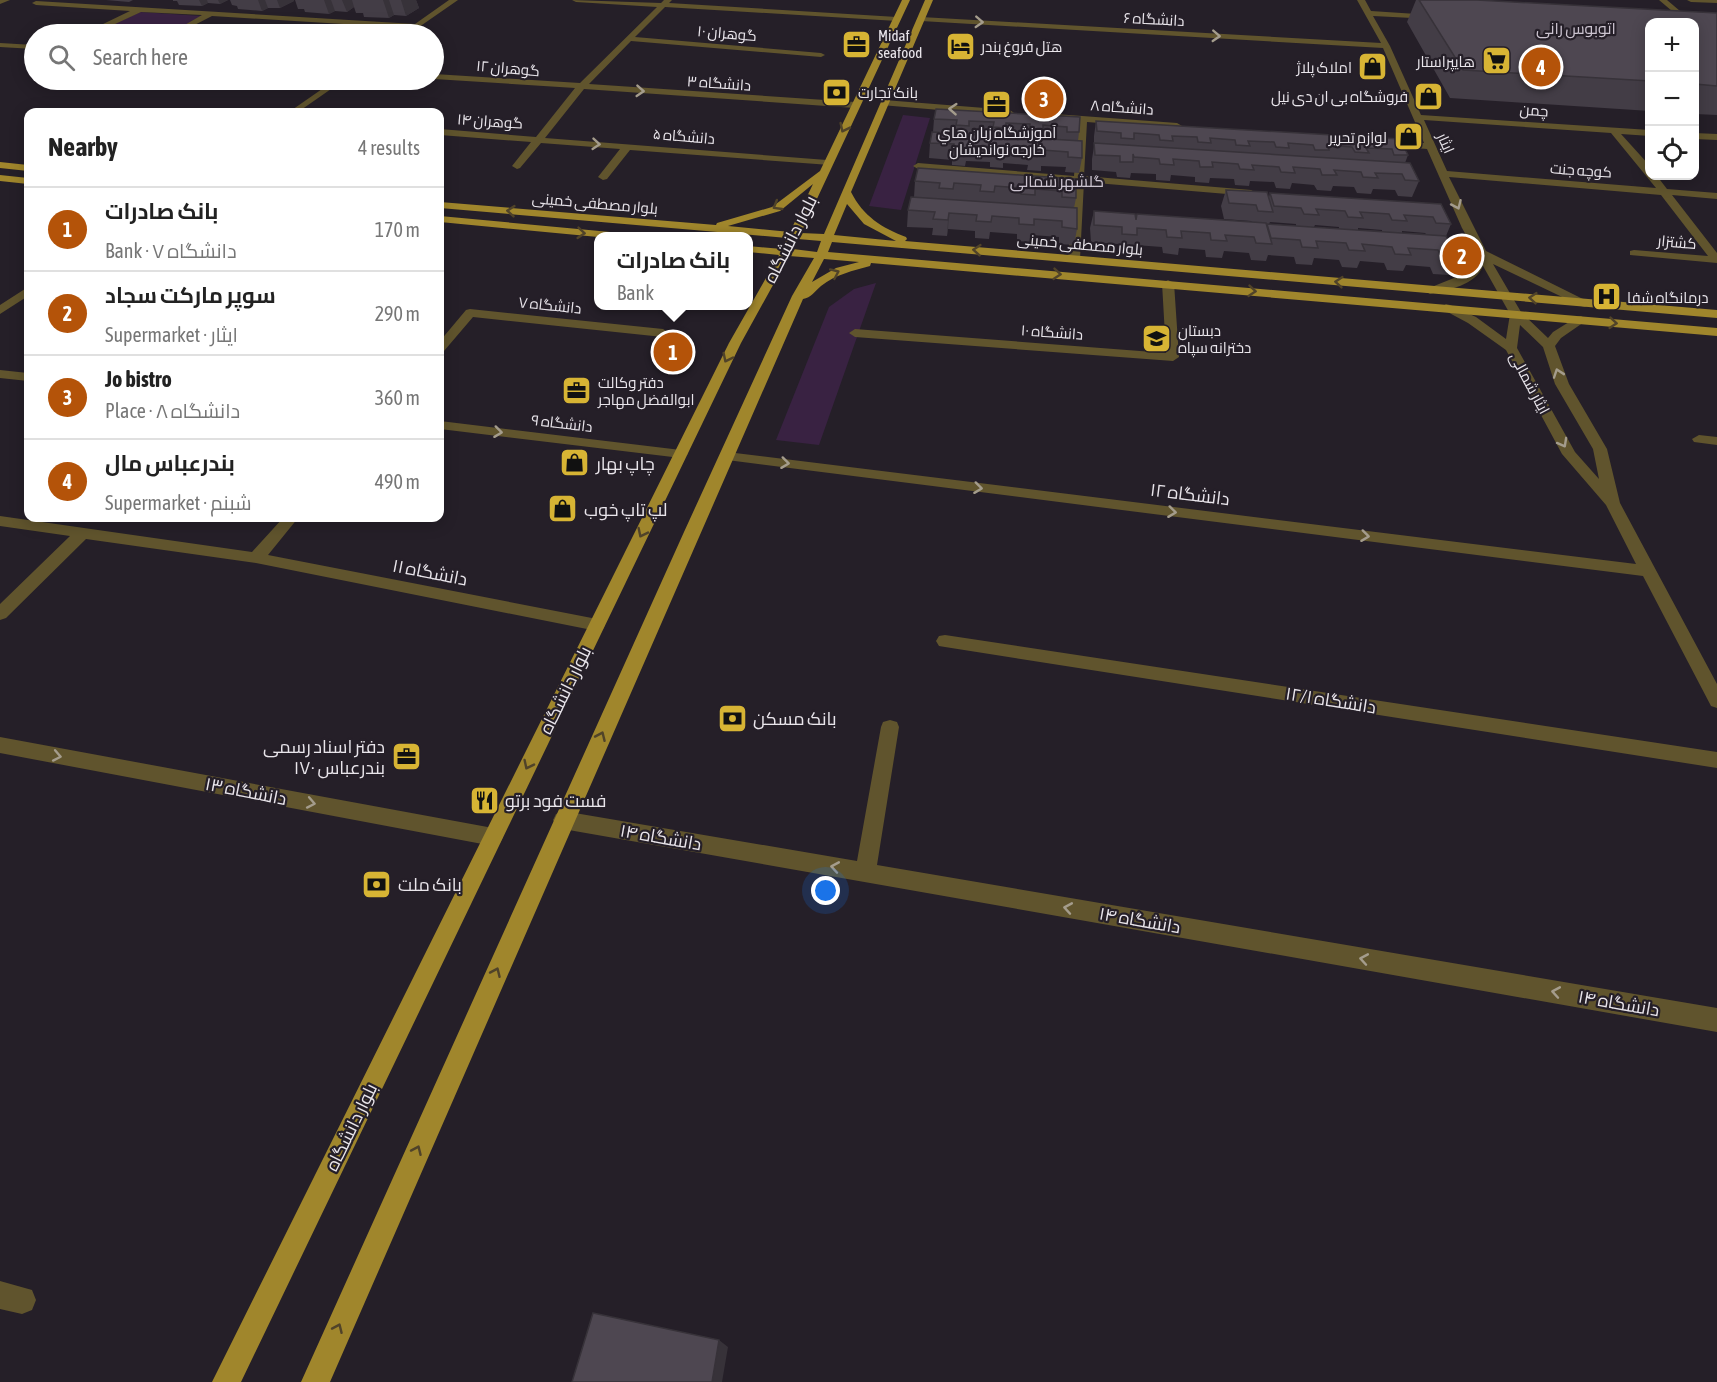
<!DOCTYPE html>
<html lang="en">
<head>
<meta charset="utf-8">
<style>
  :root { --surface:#fff; --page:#f2f2f2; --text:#222; --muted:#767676; --line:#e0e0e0; --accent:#b45309 }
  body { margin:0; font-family:"Asap Condensed",Cairo,sans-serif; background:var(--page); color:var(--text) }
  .controls { position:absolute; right:18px; top:18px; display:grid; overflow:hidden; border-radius:12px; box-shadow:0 3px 15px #0003 }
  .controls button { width:54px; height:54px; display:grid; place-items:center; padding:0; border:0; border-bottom:2px solid var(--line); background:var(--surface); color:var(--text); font:30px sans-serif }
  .you { position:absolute; left:826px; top:891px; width:21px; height:21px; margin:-15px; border:4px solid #fff; border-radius:50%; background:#1a73e8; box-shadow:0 0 0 9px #1a73e833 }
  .badge { display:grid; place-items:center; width:39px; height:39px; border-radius:50%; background:var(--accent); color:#fff; font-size:20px; font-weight:700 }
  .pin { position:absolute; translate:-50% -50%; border:3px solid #fff; box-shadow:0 2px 6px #0006 }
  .popup { position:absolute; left:594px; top:232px; width:159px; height:78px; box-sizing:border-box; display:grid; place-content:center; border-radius:12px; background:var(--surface); filter:drop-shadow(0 2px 4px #0005); font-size:20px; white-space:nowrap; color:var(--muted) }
  .popup b { font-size:22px; color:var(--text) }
  .popup::after { content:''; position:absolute; left:50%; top:100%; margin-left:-12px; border:12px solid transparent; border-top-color:var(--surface) }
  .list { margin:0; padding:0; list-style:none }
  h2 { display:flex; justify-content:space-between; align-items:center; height:78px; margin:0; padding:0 24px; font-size:26px }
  h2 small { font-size:20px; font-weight:400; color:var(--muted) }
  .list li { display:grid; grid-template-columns:39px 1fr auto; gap:18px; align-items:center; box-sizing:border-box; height:84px; padding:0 24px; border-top:2px solid var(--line) }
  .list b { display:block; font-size:22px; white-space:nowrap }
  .list p { margin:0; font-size:20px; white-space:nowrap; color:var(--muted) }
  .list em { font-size:20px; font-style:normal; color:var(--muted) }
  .icon { flex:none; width:33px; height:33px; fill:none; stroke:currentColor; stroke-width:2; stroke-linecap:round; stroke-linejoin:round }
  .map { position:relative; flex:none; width:1717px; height:1382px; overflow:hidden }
  .search { position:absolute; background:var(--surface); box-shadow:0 3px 15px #0003; left:24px; top:24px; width:420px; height:66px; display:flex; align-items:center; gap:15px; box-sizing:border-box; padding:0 21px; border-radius:33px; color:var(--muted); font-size:22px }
  .panel { position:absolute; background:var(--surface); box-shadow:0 3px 15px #0003; left:24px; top:108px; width:420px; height:414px; border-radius:12px }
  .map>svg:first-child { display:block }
  .green { fill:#392242 }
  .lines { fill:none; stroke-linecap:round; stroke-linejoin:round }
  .minor { fill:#60542d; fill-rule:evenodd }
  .major { fill:#a0862c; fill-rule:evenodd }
  .wall { fill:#433d46; fill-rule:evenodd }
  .shaded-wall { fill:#373239 }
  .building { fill:#4e4751; stroke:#373239; stroke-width:1.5 }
  .oneway { stroke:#a49c8c }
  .oneway2 { stroke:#504329 }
  .labels { text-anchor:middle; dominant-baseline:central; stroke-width:4.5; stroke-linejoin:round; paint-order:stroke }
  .far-street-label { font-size:15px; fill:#e9e5eb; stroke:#251f28 }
  .far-poi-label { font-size:15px; fill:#e9e5eb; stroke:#251f28; text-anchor:start }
  .far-neighbourhood-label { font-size:16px; fill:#ccc4d0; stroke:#251f28 }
  .street-label { font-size:18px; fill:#e9e5eb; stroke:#251f28 }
  .poi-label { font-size:18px; fill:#e9e5eb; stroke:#251f28; text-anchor:start }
</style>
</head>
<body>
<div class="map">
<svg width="1717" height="1382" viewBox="0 0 1717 1382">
  <rect width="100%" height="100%" fill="#251f28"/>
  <!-- green -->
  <path class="green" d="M140 12 202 16 176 30 112 25Z
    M903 115 930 118 901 210 869 206Z
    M876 283 819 445 776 440 829 307 854 289Z"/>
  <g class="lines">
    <!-- minor -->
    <path class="minor" d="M0 0H10L0 4Z
      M449 0H458L409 34 402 33 408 28 212 16 177 34 104 29H101V25L130 11 36 5 32 3 36 1 415 24ZM141 12 202 15 176 30 113 25Z
      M572 0 661 3 664 0H672L669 3 897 17 901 19 897 21 665 7 635 37 821 53 825 55 821 57 631 41 589 84 855 102 859 105 855 108 584 89 545 138 827 160 830 161V165L630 150 607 179 603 180 598 177 620 149 541 143 520 168 517 169 512 166 531 142 440 135V129L536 137 575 88 434 79V74L580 83 657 7 576 2Z
      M1357 0H1365L1371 11 1432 15 1436 17 1432 19 1373 16 1390 46 1421 115 1650 130V136L1621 134 1650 166V176H1657L1667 189 1717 193V199L1672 195 1717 253V263L1630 255V251L1634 250 1708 256 1661 195 1449 177 1486 251 1591 303 1585 307 1581 306 1493 264 1521 312 1548 338 1553 332 1577 317 1581 316 1587 320 1561 338 1555 346 1569 384 1607 449 1620 503 1717 684V708L1711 706 1643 576 727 460 720 456 727 452 1636 564 1606 505 1562 454 1506 350 1468 323 1440 308 1446 304 1450 305 1476 317 1506 339 1510 314 1483 266C1475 286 1449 289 1430 294L1424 290 1469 272 1477 255 1462 228 1427 149 1378 145 1373 142 1378 139 1424 143 1383 48 921 21 917 19 921 17 1381 43ZM1424 120 1611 133 1656 188 1447 171ZM1520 325 1543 347 1555 384 1593 449 1599 479 1575 452 1517 348Z
      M1659 0H1667L1693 22H1685Z
      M1687 0H1717V3L1691 2Z
      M0 43 34 45V49L0 47Z
      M335 80H344L298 112H289Z
      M884 100 1010 110 1014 113 1010 116 881 105V101Z
      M1055 114 1177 123 1182 126 1177 129 1087 122 1084 176 1251 190 1256 193 1251 196 1084 182 1080 259 1074 262 1068 259 1074 182 918 169 913 166 918 163 1074 176 1078 121 1052 119 1050 117Z
      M1694 133 1717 134V140L1694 139Z
      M1168 280 1174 283 1179 357 1173 361 855 337 849 333 855 329 1166 353 1162 283Z
      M28 287V296L0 314V305Z
      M470 309 663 329 669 333 663 337 473 317 444 351 440 352V341L466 310Z
      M0 370 28 373V381L0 378Z
      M440 421 681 450 688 454 681 458 440 429Z
      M1699 435 1717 437V445L1694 442 1692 439Z
      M0 516 252 552 283 518H298L268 555 597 619 603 621 605 625 603 629 597 631 256 563 86 539 6 618 0 620V604L70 536 0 526Z
      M945 635 1717 752V768L945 647 939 646 936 641 939 636Z
      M890 720 897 722 899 727 877 865 1717 1008V1032L563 829 556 826 553 820 556 814 563 811 857 861 881 727 883 722Z
      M0 737 493 828 500 831 503 837 500 843 493 846 0 753Z
      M0 1281 32 1290 36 1300 32 1310 22 1314 0 1309Z"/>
    <!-- major -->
    <path class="major" d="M902 0H910L801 233 824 234 925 0H933L851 192C863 216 882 228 906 237L907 239 905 241 1717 310V318L832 242 828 252 1717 328V336L871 263 870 266C853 271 836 274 821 286 815 291 811 298 803 299L330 1382H301L684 532 792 296 814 258 789 256 741 343 241 1382H212L729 343 779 255 748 252V246L782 249 787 238 440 208V202L716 225 717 223 772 207 820 171ZM813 184 790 232 728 226 780 211ZM847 204 864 224 896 241 834 235ZM798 239 821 241 817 252 793 249ZM824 259 859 262 836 268 812 282Z
      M0 162 28 165V171L0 168Z
      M0 175 28 178V184L0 181Z
      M440 216 621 233 626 236 598 237 440 222Z"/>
  </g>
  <!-- wall -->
  <path class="wall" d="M106 0H133L129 2Z
    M173 0H228L220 4 208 3 202 6 179 5 177 1H173Z
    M230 0H294V1L280 8H268L262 11 238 9 237 6 232 5Z
    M295 0H416L419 8 406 16 394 15 389 18 364 17 363 13H356L354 7 347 12 335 11 329 14 305 12 304 9H298Z
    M1416 0H1477L1717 13V115L1695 114V22H1650V111L1450 98 1407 22Z
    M1080 117 1079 132 1078 141 1082 158 1079 173 1065 172 1066 167 1041 166V171L1027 170 1028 165 1003 163V168L990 167V162L966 161 965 166 952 165V160L929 158 930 143 933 132 934 119Z
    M1096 121 1400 139 1408 155 1405 163 1419 181 1412 197 1398 196 1395 190 1373 189 1371 194 1357 193 1354 187 1333 186 1331 191 1317 190 1314 185 1292 183 1290 189 1276 188 1274 182 1250 181 1249 186 1235 185 1234 179 1210 178 1209 183 1195 182V177L1171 175 1170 181 1156 180V174L1131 173 1130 178 1117 177 1116 172 1092 170V159L1094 146V136Z
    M1076 179V198L1074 208 1077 229 1074 245 1059 244V237L1032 235 1031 242 1017 241V234L990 232 989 239 975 238V231L948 229 947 236 932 235 933 228 907 227 908 210 914 197 915 181Z
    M1226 190 1269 197 1270 193 1441 204 1451 224 1446 236 1457 258 1449 275 1433 274 1430 267 1406 265 1403 271 1387 270 1384 263 1360 261 1357 268 1342 267 1339 260 1314 258 1312 265 1296 264 1294 257 1268 255 1266 261 1251 260 1249 253 1224 251 1222 258 1206 257 1205 250 1179 248 1178 255 1163 253 1162 247 1135 245 1133 252 1119 251 1118 244 1091 242 1090 228 1094 211 1136 218 1252 222 1251 221 1224 219 1221 206ZM1270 222 1296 224V226L1269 224ZM1315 225 1339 227V229L1314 227ZM1358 228 1382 230V231L1358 230ZM1402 231 1425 233 1426 234 1402 233Z"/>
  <!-- shaded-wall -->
  <path class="shaded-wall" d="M199 0H207L208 3 202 6Z
    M218 0H228L220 4Z
    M258 0H265L268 8 262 11Z
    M277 0H294V1L280 8Z
    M324 0H331L335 11 329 14Z
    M342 0H352L354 7 347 12Z
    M383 0H389L394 15 389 18Z
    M401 0H416L419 8 406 16Z
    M949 213 948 229 947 236 948 220Z
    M719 1340 728 1347 722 1382H712Z"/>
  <!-- building -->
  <path class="building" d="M1419 0H1477L1717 13V86L1695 84V22H1650V81L1463 70Z
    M936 109 1080 117 1079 132H1067V127L1043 125V130L1030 129V124L1006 123V128L993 127 994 122 969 121V126L956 125 957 120 934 119Z
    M1096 121 1400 139 1408 155H1394L1392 149 1366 148 1369 153 1355 152 1352 147 1327 145 1329 150H1315L1313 145 1288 143 1289 148 1276 147 1274 142 1248 141 1250 146 1236 145 1235 140 1210 138 1211 143 1198 142 1197 137 1172 136 1173 141 1160 140 1159 135 1134 133V139L1121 138V133L1097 131Z
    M932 132 1082 141V158L1068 157V152L1043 150V155L1029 154 1030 149 1005 148V153L991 152 992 147 967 145 966 150H953L954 144 930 143Z
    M1094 143 1410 163 1419 181 1405 180 1402 174 1375 173 1378 178 1363 177 1361 172 1334 170 1337 175H1322L1320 169 1293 167 1295 173 1281 172 1279 167 1252 165 1254 170 1240 169 1238 164 1212 162 1213 167H1200L1199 161 1173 159 1174 165 1160 164 1159 159 1134 157 1133 154V162H1120V156L1095 155Z
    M918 168 1076 179V198L1062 197V191L1035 189V195L1021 194V188L995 186 994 192 980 191 981 185 954 183 953 189 939 188 940 183 915 181Z
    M1226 190 1267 192 1273 212 1258 211 1256 205 1229 203Z
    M1270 193 1441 204 1451 224 1436 223 1433 217 1404 215 1407 221 1392 220 1389 214 1360 212 1363 218 1348 217 1345 211 1316 209 1319 215 1304 214 1301 208 1274 206Z
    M911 197 1077 208V229L1062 227V221L1034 219V225L1019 224V218L992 216 991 222 976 221 977 215 949 213 948 220 933 219 935 212 908 210Z
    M1094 211 1135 214 1136 220 1137 214 1266 223 1272 244 1256 243 1254 237 1225 235 1227 241 1211 240 1210 233 1181 231 1182 238 1167 237 1166 230 1137 228V235L1122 234V227L1094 225Z
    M1267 224 1446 236 1457 258 1441 257 1438 250 1408 248 1411 255 1395 254 1392 247 1362 244 1365 251 1349 250 1346 243 1316 241 1318 248 1302 247 1300 240 1271 238Z
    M593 1313 719 1340 712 1382H572Z"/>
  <!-- one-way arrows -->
  <defs><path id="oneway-chevron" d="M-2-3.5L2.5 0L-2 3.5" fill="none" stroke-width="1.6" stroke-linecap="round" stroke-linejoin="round" transform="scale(1.5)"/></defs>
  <g class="oneway">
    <use href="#oneway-chevron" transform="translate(979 22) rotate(3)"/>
    <use href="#oneway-chevron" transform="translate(1216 36) rotate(3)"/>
    <use href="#oneway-chevron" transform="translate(640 91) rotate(4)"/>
    <use href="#oneway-chevron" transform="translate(953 109) rotate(-176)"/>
    <use href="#oneway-chevron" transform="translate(596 144) rotate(5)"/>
    <use href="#oneway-chevron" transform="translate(1457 205) rotate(66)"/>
    <use href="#oneway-chevron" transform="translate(1558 373) rotate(-109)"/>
    <use href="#oneway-chevron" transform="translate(498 432) rotate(7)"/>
    <use href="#oneway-chevron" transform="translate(1563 443) rotate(61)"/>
    <use href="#oneway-chevron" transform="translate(785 463) rotate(7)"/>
    <use href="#oneway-chevron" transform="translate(978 488) rotate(7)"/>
    <use href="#oneway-chevron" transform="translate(1172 512) rotate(7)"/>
    <use href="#oneway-chevron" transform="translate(1365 536) rotate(7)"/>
    <use href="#oneway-chevron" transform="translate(57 756) rotate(11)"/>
    <use href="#oneway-chevron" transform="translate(311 803) rotate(11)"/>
    <use href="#oneway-chevron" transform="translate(835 867) rotate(-170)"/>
    <use href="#oneway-chevron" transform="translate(1068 908) rotate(-170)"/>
    <use href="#oneway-chevron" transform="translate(1364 959) rotate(-170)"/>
    <use href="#oneway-chevron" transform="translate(1556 992) rotate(-170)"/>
  </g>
  <g class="oneway2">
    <use href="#oneway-chevron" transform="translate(844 128) rotate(116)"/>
    <use href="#oneway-chevron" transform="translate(777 206) rotate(149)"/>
    <use href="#oneway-chevron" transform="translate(511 211) rotate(-175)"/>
    <use href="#oneway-chevron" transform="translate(581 233) rotate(5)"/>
    <use href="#oneway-chevron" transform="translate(977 250) rotate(-175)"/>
    <use href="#oneway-chevron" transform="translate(835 273) rotate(-24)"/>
    <use href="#oneway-chevron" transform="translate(1057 274) rotate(5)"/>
    <use href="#oneway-chevron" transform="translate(1339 282) rotate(-175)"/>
    <use href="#oneway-chevron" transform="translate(1252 291) rotate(5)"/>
    <use href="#oneway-chevron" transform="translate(1533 298) rotate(-175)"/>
    <use href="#oneway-chevron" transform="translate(1613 323) rotate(5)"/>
    <use href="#oneway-chevron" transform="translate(727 358) rotate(116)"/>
    <use href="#oneway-chevron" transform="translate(642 533) rotate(116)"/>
    <use href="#oneway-chevron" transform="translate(601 736) rotate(-66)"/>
    <use href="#oneway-chevron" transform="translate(528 765) rotate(116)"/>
    <use href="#oneway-chevron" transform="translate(496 972) rotate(-66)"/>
    <use href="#oneway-chevron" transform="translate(417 1150) rotate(-66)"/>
    <use href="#oneway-chevron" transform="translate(338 1328) rotate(-66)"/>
  </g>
  <!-- icons -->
  <defs>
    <symbol id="office-square" viewBox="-11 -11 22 22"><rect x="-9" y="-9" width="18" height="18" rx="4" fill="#d7b434" stroke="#251f28"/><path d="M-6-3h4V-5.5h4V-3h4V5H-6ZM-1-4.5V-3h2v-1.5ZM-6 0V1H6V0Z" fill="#111"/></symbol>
    <symbol id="hotel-square" viewBox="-11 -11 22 22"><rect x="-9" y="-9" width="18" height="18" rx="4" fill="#d7b434" stroke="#251f28"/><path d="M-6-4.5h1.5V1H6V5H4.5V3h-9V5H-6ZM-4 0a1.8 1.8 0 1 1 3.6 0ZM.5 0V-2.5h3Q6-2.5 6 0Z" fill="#111"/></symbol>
    <symbol id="supermarket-square" viewBox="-11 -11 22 22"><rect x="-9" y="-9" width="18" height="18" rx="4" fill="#d7b434" stroke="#251f28"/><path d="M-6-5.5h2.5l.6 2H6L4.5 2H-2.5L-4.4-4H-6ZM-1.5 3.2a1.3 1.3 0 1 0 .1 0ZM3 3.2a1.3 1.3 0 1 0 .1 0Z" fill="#111"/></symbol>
    <symbol id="shop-square" viewBox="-11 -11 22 22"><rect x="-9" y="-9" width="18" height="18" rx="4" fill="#d7b434" stroke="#251f28"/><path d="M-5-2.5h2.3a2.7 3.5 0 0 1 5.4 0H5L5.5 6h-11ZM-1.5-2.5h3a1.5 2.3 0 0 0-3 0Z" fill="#111"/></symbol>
    <symbol id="bank-square" viewBox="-11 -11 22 22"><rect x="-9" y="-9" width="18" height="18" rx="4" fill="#d7b434" stroke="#251f28"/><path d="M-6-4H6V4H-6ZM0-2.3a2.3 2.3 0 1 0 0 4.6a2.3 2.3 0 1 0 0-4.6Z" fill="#111"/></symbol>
    <symbol id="hospital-square" viewBox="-11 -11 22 22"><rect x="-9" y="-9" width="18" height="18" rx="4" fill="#d7b434" stroke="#251f28"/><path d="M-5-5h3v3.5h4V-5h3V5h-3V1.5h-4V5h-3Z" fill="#111"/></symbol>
    <symbol id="school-square" viewBox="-11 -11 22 22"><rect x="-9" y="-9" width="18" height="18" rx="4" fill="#d7b434" stroke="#251f28"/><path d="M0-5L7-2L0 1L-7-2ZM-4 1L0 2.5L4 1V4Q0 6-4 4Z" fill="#111"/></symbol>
    <symbol id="restaurant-square" viewBox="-11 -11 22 22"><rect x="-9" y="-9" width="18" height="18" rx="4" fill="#d7b434" stroke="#251f28"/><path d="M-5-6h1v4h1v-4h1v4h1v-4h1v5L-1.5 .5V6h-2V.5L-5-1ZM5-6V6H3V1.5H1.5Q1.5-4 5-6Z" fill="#111"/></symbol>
  </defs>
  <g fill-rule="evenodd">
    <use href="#office-square" x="840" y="28" width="33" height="33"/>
    <use href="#hotel-square" x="944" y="30" width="33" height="33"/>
    <use href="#supermarket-square" x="1480" y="44" width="33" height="33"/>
    <use href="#shop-square" x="1356" y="50" width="33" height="33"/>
    <use href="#bank-square" x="820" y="76" width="33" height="33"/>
    <use href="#shop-square" x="1412" y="80" width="33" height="33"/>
    <use href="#office-square" x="980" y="88" width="33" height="33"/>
    <use href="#shop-square" x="1392" y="120" width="33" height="33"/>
    <use href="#hospital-square" x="1590" y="280" width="33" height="33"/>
    <use href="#school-square" x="1140" y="322" width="33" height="33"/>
    <use href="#office-square" x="560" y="374" width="33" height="33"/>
    <use href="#shop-square" x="558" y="446" width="33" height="33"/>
    <use href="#shop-square" x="546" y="492" width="33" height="33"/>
    <use href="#bank-square" x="716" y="702" width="33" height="33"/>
    <use href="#office-square" x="390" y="740" width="33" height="33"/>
    <use href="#restaurant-square" x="468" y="784" width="33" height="33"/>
    <use href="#bank-square" x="360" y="868" width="33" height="33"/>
  </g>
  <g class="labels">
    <!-- far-street labels -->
    <g class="far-street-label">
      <text transform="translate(1154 19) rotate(3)">دانشگاه ۶</text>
      <text transform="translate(727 33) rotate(5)">گوهران ۱۰</text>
      <text transform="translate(508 68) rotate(5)">گوهران ۱۲</text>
      <text transform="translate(719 83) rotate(4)">دانشگاه ۳</text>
      <text transform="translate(1122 107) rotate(4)">دانشگاه ۸</text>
      <text transform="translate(1534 110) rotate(4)">چمن</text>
      <text transform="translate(490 121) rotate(4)">گوهران ۱۴</text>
      <text transform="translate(684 136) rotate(5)">دانشگاه ۵</text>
      <text transform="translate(1446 143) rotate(66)">ایثار</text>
      <text transform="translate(1581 170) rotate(4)">کوچه جنت</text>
      <text transform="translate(595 203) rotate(5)">بلوار مصطفی خمینی</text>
      <text transform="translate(1677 242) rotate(5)">کشتزار</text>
      <text transform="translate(1080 244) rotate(5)">بلوار مصطفی خمینی</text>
      <text transform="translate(550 305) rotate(6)">دانشگاه ۷</text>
      <text transform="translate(1052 332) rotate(4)">دانشگاه ۱۰</text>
      <text transform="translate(1530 383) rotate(62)">ایثار شمالی</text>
      <text transform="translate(562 423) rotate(7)">دانشگاه ۹</text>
    </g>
    <!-- far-poi labels -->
    <g class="far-poi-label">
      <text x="878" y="35">Midaf<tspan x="878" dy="17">seafood</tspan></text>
      <text x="981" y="46">هتل فروغ بندر</text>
      <text x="1475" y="61" text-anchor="end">هایپراستار</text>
      <text x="1352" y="67" text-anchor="end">املاک پلاژ</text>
      <text x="858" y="92">بانک تجارت</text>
      <text x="1408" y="96" text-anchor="end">فروشگاه بی ان دی نیل</text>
      <text x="997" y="132" text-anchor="middle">آموزشگاه زبان هاي<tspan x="997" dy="17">خارجه نوانديشان</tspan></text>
      <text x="1387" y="137" text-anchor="end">لوازم تحریر</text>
      <text x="1627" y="297">درمانگاه شفا</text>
      <text x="1178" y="330">دبستان<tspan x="1178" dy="17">دخترانه سپاه</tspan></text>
      <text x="598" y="382">دفتر وکالت<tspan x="598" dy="17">ابوالفضل مهاجر</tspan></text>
    </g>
    <!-- far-neighbourhood labels -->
    <g class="far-neighbourhood-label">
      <text x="1576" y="28">اتوبوس رانی</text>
      <text x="1057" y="181">گلشهر شمالی</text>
    </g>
    <!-- street labels -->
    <g class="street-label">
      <text transform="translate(790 239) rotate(-63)">بلوار دانشگاه</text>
      <text transform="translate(1190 494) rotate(7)">دانشگاه ۱۲</text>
      <text transform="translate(430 572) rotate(11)">دانشگاه ۱۱</text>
      <text transform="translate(565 690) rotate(-64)">بلوار دانشگاه</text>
      <text transform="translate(1331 700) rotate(9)">دانشگاه ۱۲/۱</text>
      <text transform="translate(246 791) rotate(11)">دانشگاه ۱۳</text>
      <text transform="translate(661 837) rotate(10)">دانشگاه ۱۴</text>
      <text transform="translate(1140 920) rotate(10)">دانشگاه ۱۴</text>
      <text transform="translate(1619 1003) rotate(10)">دانشگاه ۱۴</text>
      <text transform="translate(351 1127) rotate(-64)">بلوار دانشگاه</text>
    </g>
    <!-- poi labels -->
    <g class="poi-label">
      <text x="596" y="463">چاپ بهار</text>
      <text x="584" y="509">لپ تاپ خوب</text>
      <text x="753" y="718">بانک مسکن</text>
      <text x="385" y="746" text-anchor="end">دفتر اسناد رسمی<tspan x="385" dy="21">۱۷۰ بندرعباس</tspan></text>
      <text x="505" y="800">فست فود برتو</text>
      <text x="398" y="884">بانک ملت</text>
    </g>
  </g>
</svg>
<div class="controls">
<button>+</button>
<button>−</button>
<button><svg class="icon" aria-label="locate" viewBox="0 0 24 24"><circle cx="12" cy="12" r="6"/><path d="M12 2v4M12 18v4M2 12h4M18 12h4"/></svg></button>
</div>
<div class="you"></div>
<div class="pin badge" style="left:673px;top:352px">1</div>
<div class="popup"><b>بانک صادرات</b>Bank</div>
<div class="pin badge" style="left:1462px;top:256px">2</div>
<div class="pin badge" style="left:1044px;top:99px">3</div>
<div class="pin badge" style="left:1541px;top:67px">4</div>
<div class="search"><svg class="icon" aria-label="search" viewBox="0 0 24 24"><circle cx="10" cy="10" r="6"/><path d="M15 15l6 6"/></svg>Search here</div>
<section class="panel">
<h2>Nearby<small>4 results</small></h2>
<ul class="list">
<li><span class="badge">1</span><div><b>بانک صادرات</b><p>Bank · دانشگاه ۷</p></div><em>170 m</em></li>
<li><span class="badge">2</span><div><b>سوپر مارکت سجاد</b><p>Supermarket · ایثار</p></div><em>290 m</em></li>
<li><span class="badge">3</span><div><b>Jo bistro</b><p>Place · دانشگاه ۸</p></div><em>360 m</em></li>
<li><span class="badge">4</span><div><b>بندرعباس مال</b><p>Supermarket · شبنم</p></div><em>490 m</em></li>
</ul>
</section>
</div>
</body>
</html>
